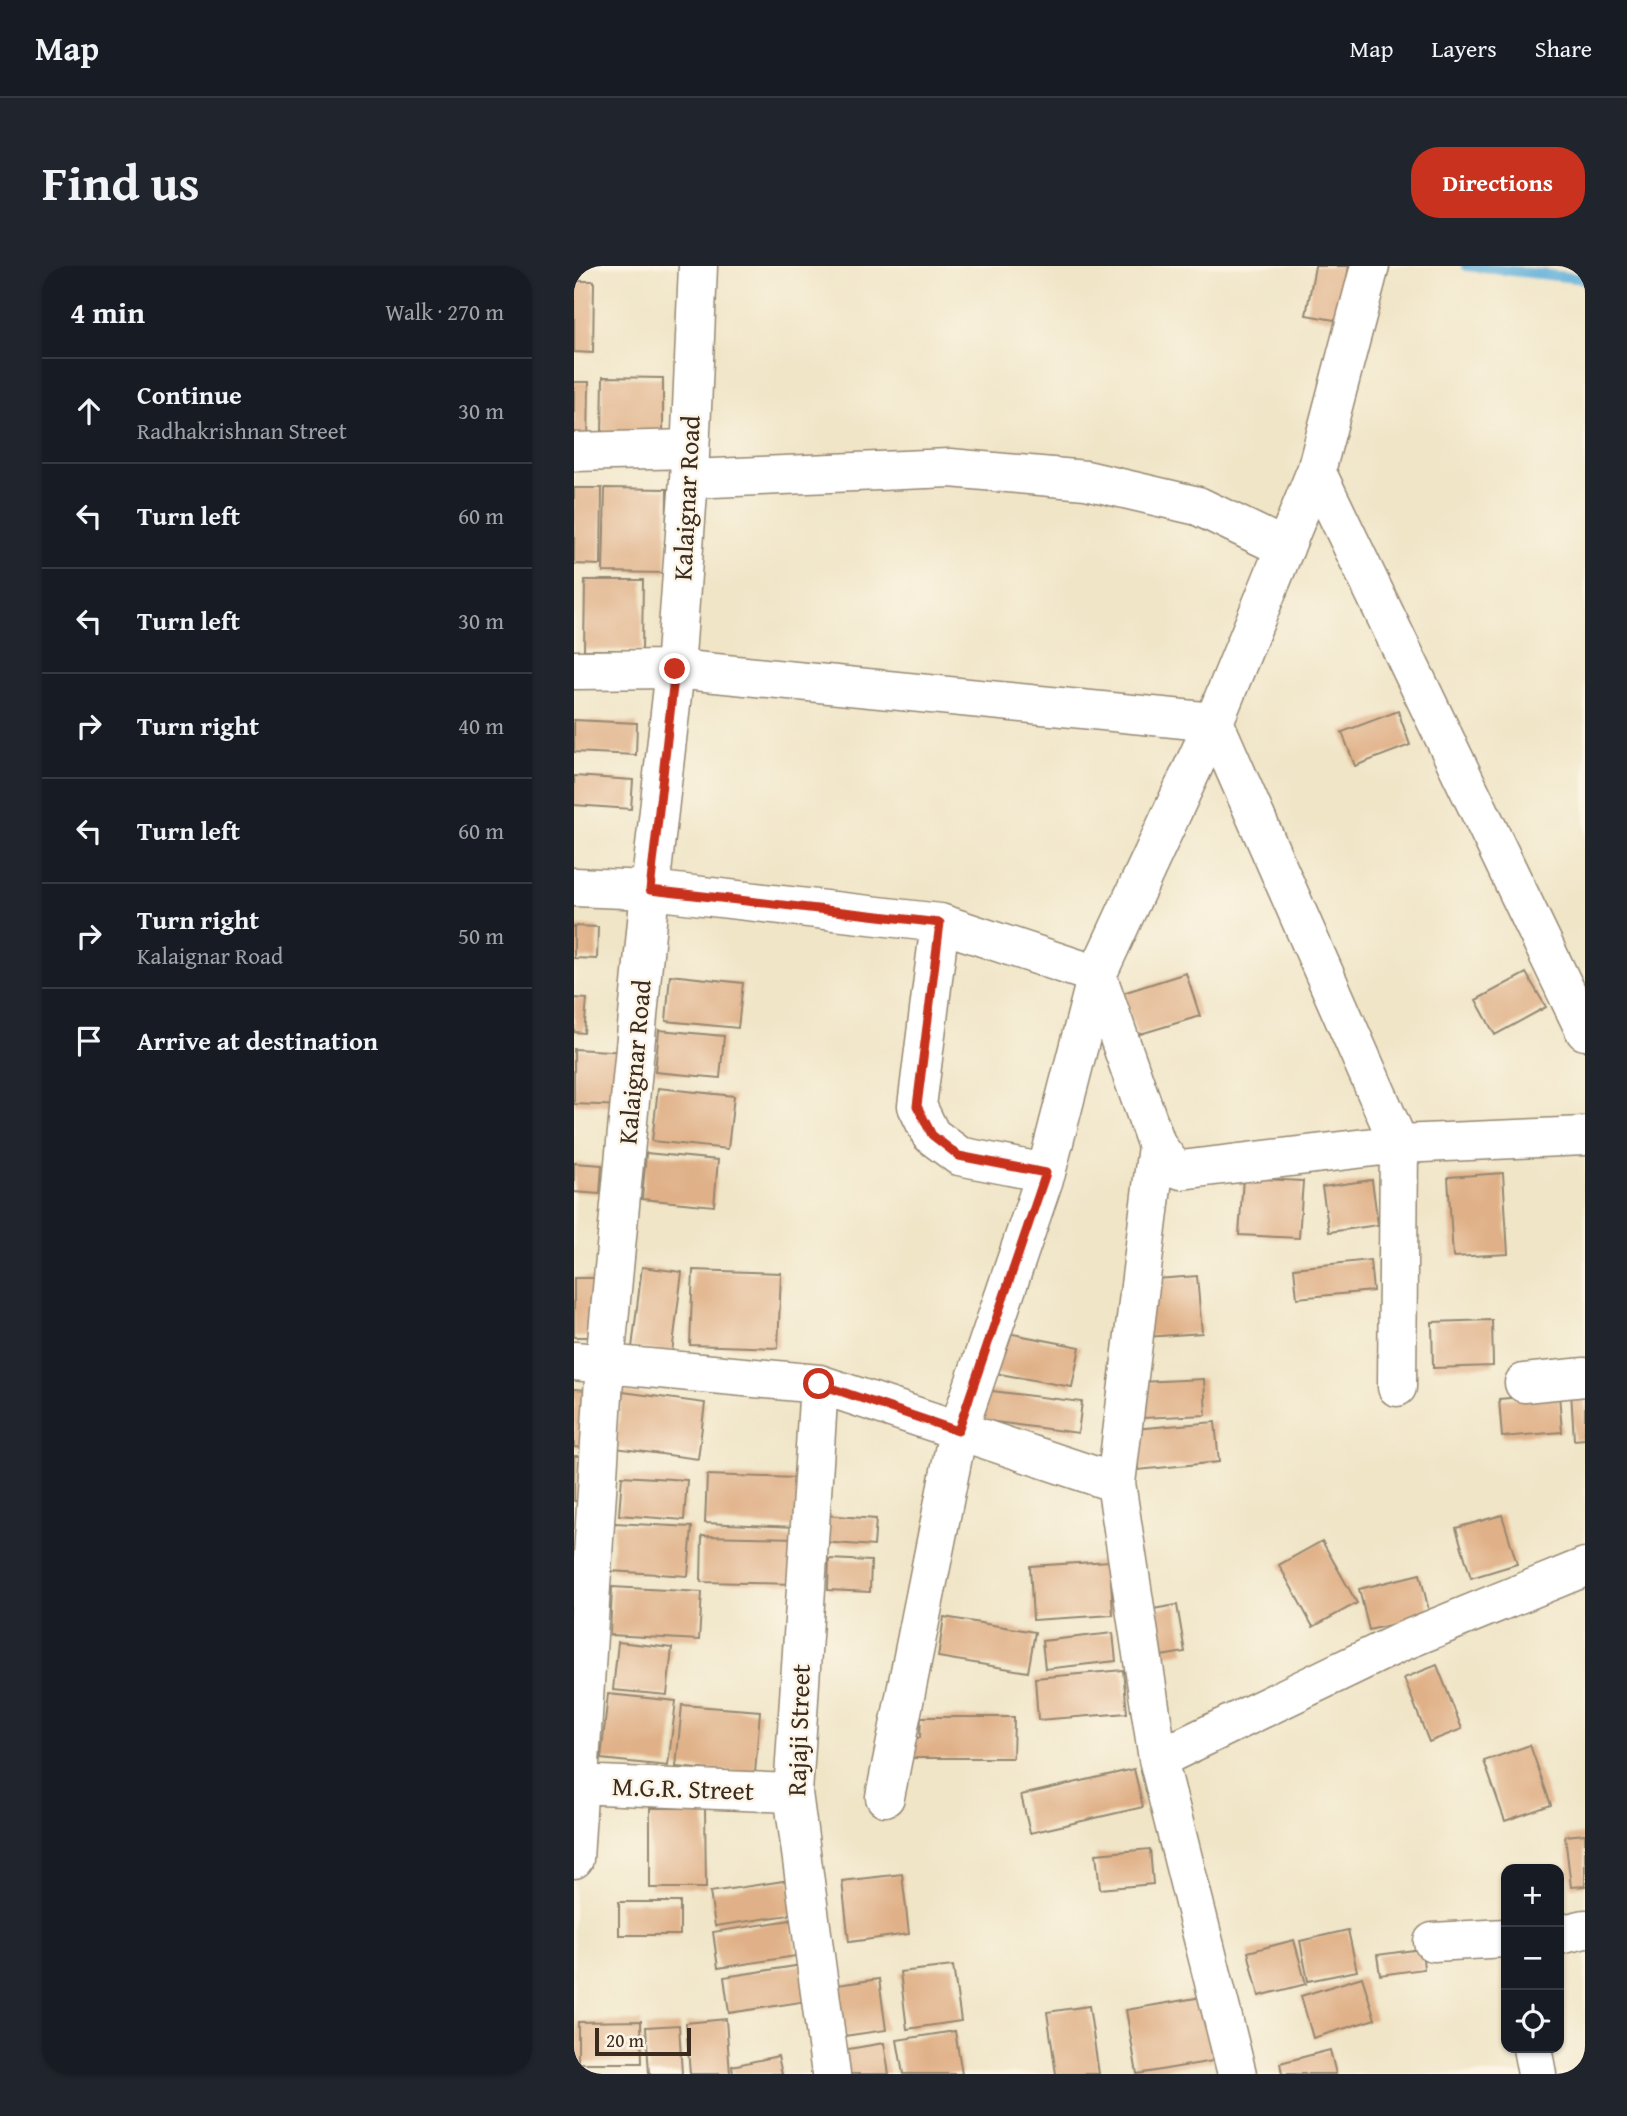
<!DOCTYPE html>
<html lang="en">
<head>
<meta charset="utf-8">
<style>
  :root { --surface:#171b24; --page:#20242c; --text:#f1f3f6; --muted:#9ea1a6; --line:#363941; --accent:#c8321e }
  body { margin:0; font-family:"Gentium Book Plus",serif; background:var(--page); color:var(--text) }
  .controls { position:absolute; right:21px; bottom:21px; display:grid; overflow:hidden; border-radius:14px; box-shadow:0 2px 5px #0004 }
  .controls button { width:63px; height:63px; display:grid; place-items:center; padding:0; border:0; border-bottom:2px solid var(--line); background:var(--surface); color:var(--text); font:35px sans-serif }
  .scale { position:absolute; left:21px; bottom:18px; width:96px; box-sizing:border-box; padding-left:7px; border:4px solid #3b2a1e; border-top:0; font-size:19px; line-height:24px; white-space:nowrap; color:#3b2a1e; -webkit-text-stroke:5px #fcf5e5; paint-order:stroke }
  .stop { position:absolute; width:21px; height:21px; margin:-16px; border:5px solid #c8321e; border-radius:50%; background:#fff }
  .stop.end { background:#c8321e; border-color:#fff; box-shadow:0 2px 7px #0008 }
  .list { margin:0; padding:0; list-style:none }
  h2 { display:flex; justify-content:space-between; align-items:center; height:91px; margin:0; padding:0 28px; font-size:30px }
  h2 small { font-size:23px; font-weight:400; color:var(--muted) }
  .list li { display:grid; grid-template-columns:46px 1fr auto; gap:21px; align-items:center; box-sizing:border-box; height:105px; padding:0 28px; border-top:2px solid var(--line) }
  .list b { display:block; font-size:26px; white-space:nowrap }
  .list p { margin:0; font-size:23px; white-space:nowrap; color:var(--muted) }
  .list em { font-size:23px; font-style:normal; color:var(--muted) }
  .icon { flex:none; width:38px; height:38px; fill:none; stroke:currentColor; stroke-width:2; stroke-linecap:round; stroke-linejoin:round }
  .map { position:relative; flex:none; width:1011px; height:1808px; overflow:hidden; border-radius:28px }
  header { display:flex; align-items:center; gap:42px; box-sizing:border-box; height:98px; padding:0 35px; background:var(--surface); border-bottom:2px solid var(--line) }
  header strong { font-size:33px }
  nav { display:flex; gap:38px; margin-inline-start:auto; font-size:24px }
  .intro { display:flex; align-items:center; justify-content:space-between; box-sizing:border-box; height:168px; padding:0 42px }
  h1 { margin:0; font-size:49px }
  .button { padding:18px 32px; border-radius:28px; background:var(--accent); color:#fff; font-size:24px; font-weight:700 }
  main { display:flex; gap:42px; padding:0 42px }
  aside { flex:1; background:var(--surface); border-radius:28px; box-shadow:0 2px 5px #0004 }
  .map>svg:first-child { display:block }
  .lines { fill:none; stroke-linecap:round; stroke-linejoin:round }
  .stream { stroke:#5eafd9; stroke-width:10 }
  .building { fill:#e0b188 }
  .minor-casing { stroke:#968872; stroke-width:41 }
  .minor { stroke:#fff; stroke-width:38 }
  .route { stroke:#c8321e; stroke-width:9 }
  .labels { text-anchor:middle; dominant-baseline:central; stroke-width:5; stroke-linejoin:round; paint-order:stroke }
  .street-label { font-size:26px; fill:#3b2a1e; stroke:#fcf5e5 }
</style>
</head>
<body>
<header>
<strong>Map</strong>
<nav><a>Map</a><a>Layers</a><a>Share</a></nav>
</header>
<div class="intro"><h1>Find us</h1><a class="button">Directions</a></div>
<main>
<aside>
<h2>4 min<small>Walk · 270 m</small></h2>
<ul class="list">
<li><svg class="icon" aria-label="ahead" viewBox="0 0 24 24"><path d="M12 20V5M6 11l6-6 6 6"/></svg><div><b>Continue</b><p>Radhakrishnan Street</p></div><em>30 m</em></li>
<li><svg class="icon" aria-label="left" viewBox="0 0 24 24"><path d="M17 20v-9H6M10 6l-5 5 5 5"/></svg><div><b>Turn left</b></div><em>60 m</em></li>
<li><svg class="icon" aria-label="left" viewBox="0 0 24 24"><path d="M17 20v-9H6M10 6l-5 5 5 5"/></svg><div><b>Turn left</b></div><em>30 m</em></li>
<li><svg class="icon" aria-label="right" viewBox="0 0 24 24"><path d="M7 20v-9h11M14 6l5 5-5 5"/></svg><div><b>Turn right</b></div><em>40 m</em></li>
<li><svg class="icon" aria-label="left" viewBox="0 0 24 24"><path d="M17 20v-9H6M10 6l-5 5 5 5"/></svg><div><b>Turn left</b></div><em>60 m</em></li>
<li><svg class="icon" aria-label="right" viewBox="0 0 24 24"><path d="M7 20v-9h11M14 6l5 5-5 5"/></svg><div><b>Turn right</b><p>Kalaignar Road</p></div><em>50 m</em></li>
<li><svg class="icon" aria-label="arrive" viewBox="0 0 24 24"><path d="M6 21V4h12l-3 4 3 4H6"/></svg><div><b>Arrive at destination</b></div></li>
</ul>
</aside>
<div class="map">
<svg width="1011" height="1808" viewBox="0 0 1011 1808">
  <rect width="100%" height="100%" fill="#fcf5e5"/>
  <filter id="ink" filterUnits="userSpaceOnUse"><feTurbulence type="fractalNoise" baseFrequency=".0143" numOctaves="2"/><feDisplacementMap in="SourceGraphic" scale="14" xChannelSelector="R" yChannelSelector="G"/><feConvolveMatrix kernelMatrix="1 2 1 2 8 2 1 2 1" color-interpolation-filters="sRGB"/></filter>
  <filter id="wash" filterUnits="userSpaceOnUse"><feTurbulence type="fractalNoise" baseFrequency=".00686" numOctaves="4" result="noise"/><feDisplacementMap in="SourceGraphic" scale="28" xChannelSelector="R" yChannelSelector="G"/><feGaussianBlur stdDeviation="1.57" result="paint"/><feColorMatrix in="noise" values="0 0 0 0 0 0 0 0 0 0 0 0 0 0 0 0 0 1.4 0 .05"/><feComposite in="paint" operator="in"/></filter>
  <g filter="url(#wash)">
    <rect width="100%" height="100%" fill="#f0e5c7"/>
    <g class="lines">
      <!-- stream -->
      <path class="stream" d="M892 0 1011 13"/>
    </g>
    <g id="blocks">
      <!-- building -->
      <path class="building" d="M741 0H775L766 55 732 49Z
        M0 15H20L19 87 0 86Z
        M29 111 89 112V169L28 168Z
        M0 116H15L14 177 0 176Z
        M0 222H28L27 299 0 298Z
        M31 222 93 223 92 307 29 306Z
        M11 314H69L68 384H10Z
        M824 445 836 479 781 500 768 466Z
        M0 454 63 457 62 489 0 486Z
        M0 510 59 514 57 543 0 539Z
        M0 660 24 661 23 693 0 692Z
        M612 707 626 750 563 769 549 727Z
        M952 707 972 741 921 769 902 734Z
        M96 709 169 717 164 762 92 755Z
        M0 732 13 733 10 767 0 766Z
        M85 764 150 770 146 812 81 806Z
        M0 783 53 786 50 840 0 838Z
        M84 822 160 830 154 883 78 875Z
        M72 887 144 894 140 940 68 933Z
        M0 897 28 899 26 928 0 926Z
        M929 907 934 988 879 991 874 911Z
        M669 912 729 915 725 972 665 969Z
        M798 914 804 959 755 966 748 921Z
        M796 994 799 1025 723 1032 720 1002Z
        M68 1001 108 1006 98 1087 58 1082Z
        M119 1004 207 1007 204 1082 116 1079Z
        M623 1010 628 1067 572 1071 568 1014Z
        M0 1012H26L25 1071H0Z
        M918 1054 919 1100 859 1102 858 1056Z
        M423 1065 506 1081 498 1121 415 1106Z
        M630 1113 632 1149 568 1152 566 1116Z
        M0 1123 13 1124 11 1182 0 1181Z
        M410 1124 508 1136 504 1167 406 1154Z
        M49 1126 131 1137 124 1193 41 1182Z
        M997 1126H1011V1173L1000 1174Z
        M985 1128 988 1166 928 1171 925 1133Z
        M641 1156 645 1196 564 1204 560 1163Z
        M0 1190H5L4 1235H0Z
        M133 1209 224 1212 223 1261 131 1257Z
        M48 1210 113 1214 110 1254 45 1249Z
        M250 1249 302 1253 300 1280 248 1276Z
        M928 1249 943 1298 897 1312 882 1262Z
        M40 1257 118 1261 114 1310 37 1305Z
        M128 1270 223 1272 222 1318 127 1316Z
        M748 1275 783 1337 739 1361 705 1299Z
        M255 1293 297 1295 296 1326 254 1324Z
        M536 1295 539 1349 459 1354 456 1300Z
        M846 1308 856 1349 795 1364 785 1323Z
        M38 1321 128 1326 125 1374 36 1369Z
        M603 1339 611 1386 575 1392 567 1345Z
        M370 1351 461 1366 454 1406 364 1391Z
        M539 1367 542 1395 471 1403 468 1375Z
        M44 1376 98 1382 93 1429 39 1424Z
        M863 1399 888 1463 855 1476 830 1412Z
        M549 1404 553 1447 464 1454 461 1412Z
        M34 1428 102 1435 94 1500 27 1493Z
        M108 1439 186 1445 181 1508 102 1501Z
        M347 1451H440L439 1492H337V1472H346Z
        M956 1479 977 1539 931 1555 910 1495Z
        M560 1503 569 1541 456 1567 447 1529Z
        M76 1542H131L132 1622H76Z
        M1011 1568V1620L997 1621 991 1570Z
        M576 1583 579 1618 526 1623 522 1588Z
        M328 1608 335 1668 275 1676 268 1615Z
        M216 1614 222 1648 141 1660 136 1626Z
        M45 1636H106V1669H45Z
        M217 1654 222 1690 144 1702 139 1666Z
        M774 1664 783 1705 734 1715 726 1675Z
        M720 1674 732 1718 685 1730 674 1686Z
        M848 1683 850 1703 806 1709 803 1689Z
        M228 1699 233 1735 155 1747 150 1711Z
        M379 1700 387 1755 333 1763 326 1706Z
        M788 1711 801 1753 739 1772 727 1730Z
        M305 1713 312 1764 263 1771 256 1720Z
        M628 1731 639 1795 563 1808 552 1744Z
        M515 1740 525 1808H482L473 1746Z
        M152 1753 156 1808H116L112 1757Z
        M67 1755 68 1797H4V1756Z
        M105 1759 108 1808H75L72 1761Z
        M381 1765 388 1808H329L323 1774Z
        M310 1777 315 1808H267L263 1785Z
        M756 1784 762 1808H708L706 1797Z
        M204 1790 208 1808H159L158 1800Z"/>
    </g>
  </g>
  <g filter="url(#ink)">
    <use href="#blocks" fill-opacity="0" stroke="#968872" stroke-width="2"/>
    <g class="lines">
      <defs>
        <path id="minor" d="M0 186 115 183
          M742 205 1011 765
          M115 213 376 202 512 214 624 240 711 282
          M0 404 101 403 640 456 825 878 823 1121
          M0 621 76 624 366 657 523 709 583 880 598 900 607 904 825 878 1011 870
          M366 657 343 840 357 869 385 890 472 907
          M583 880 542 1217 584 1493 663 1808
          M0 1095 245 1118 542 1217
          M950 1117 1011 1111
          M245 1118 219 1527 257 1808
          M584 1493 827 1376 1011 1301
          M0 1518 219 1527
          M311 1531 384 1165 472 907 523 709 640 456 742 205 796 0
          M0 1593 31 1097 76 624 101 403 115 213 124 0
          M985 1669 1011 1663
          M859 1676 932 1672
          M958 1782 963 1808"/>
      </defs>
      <!-- minor casing -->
      <use href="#minor" class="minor-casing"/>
      <!-- minor -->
      <use href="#minor" class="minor"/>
    </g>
  </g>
  <g class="lines" filter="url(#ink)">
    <!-- route -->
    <path class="route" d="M101 403 76 624 366 657 343 840 358 869 385 890 472 907 384 1165 245 1118"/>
  </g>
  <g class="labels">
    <!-- street labels -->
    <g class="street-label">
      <text transform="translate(112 232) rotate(-87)">Kalaignar Road</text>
      <text transform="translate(60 796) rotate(-85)">Kalaignar Road</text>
      <text transform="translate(224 1464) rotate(-88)">Rajaji Street</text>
      <text transform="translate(109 1522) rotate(2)">M.G.R. Street</text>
    </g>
  </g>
</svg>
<div class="controls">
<button>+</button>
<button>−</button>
<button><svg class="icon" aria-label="locate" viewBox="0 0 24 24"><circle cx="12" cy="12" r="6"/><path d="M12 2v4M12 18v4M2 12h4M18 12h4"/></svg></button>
</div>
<div class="scale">20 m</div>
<div class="stop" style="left:245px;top:1118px"></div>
<div class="stop end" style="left:101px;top:403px"></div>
</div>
</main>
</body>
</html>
